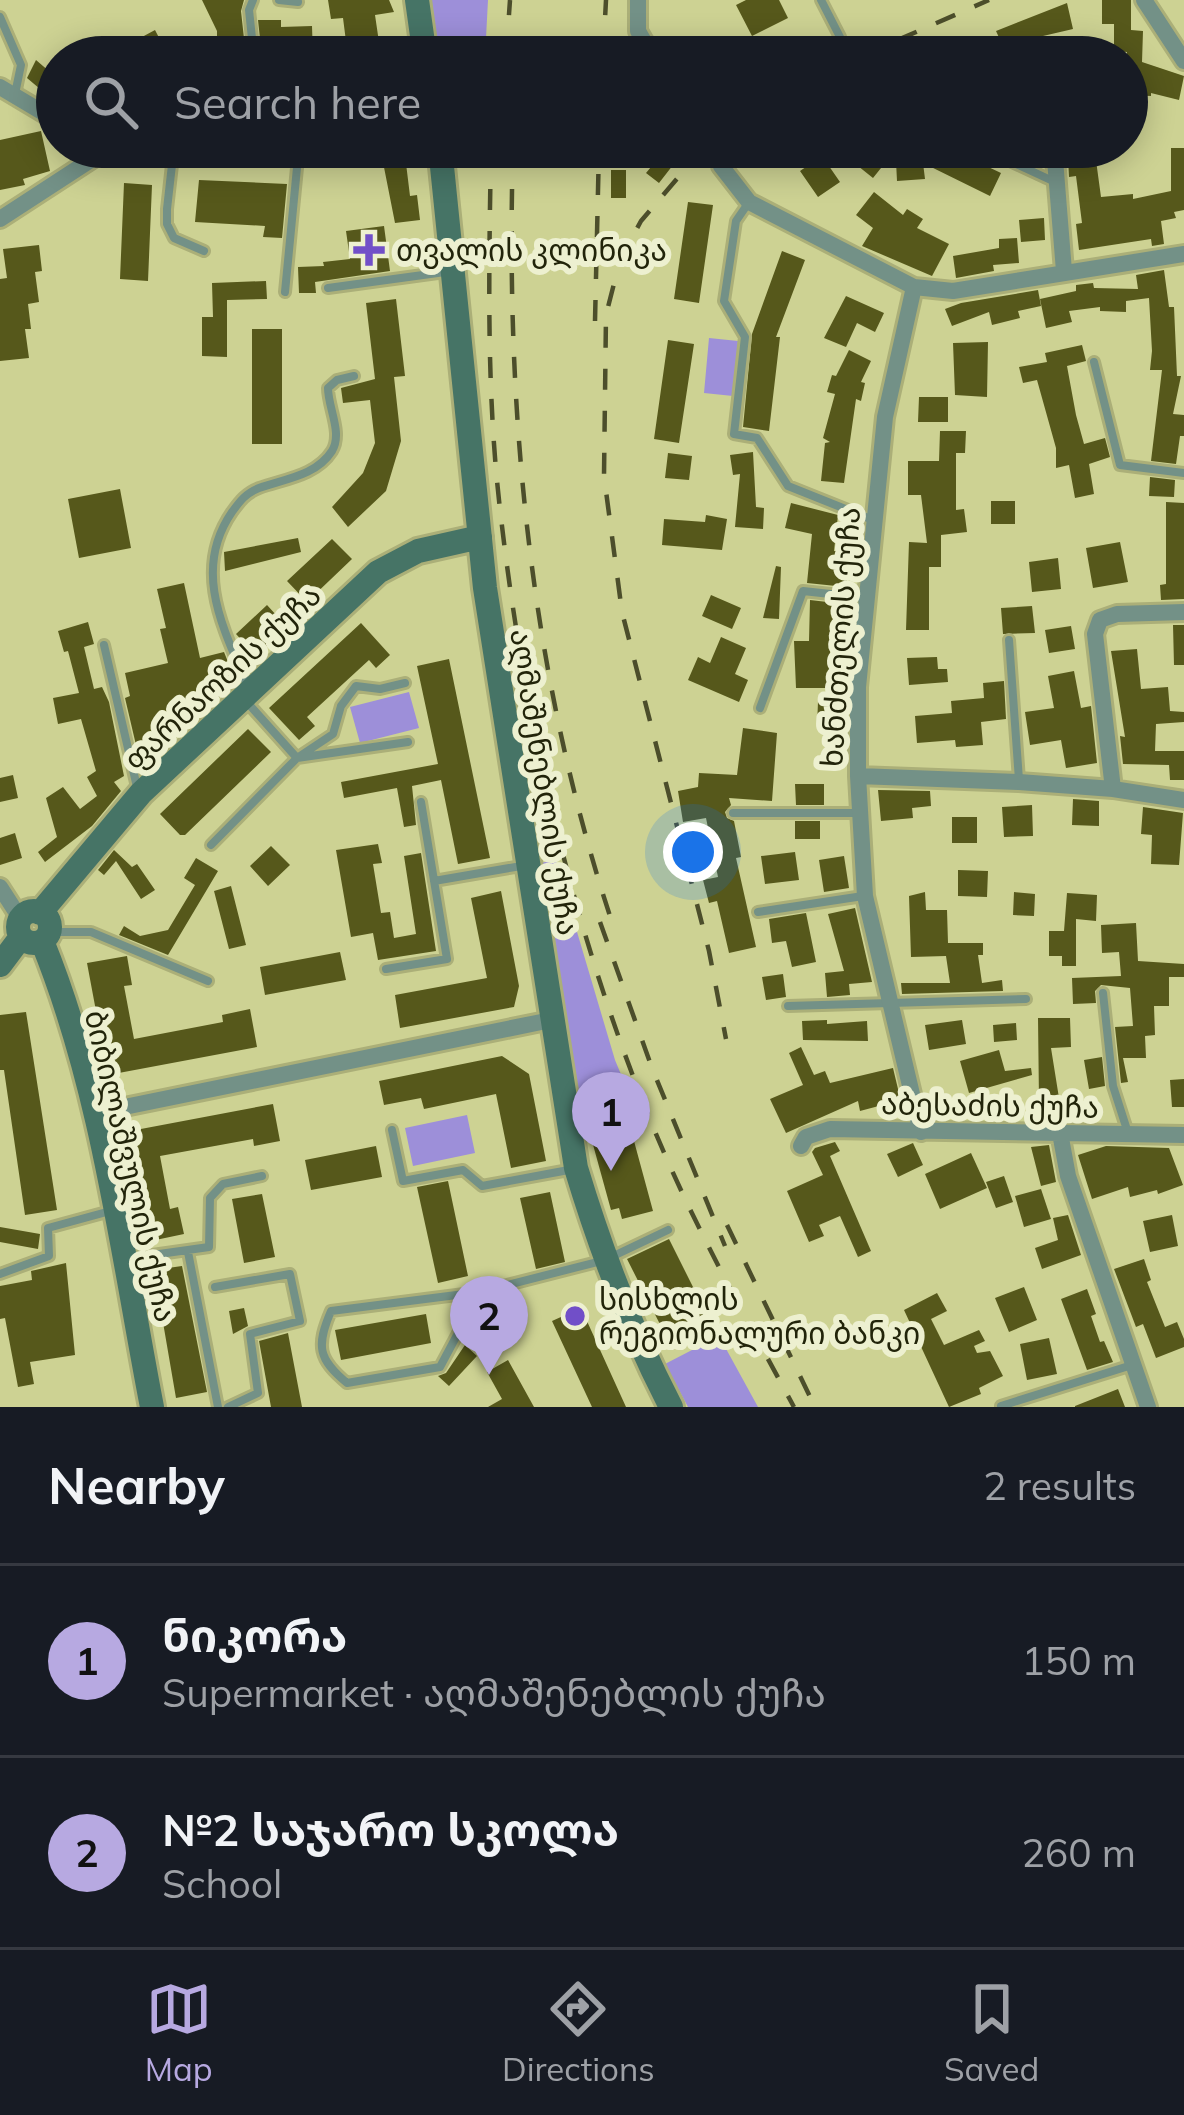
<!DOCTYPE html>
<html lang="en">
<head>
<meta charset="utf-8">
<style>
  :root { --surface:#171b24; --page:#20242c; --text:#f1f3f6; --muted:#9ea1a6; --line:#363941; --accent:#b7a9e1 }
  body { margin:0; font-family:Mulish,"Noto Sans Georgian",sans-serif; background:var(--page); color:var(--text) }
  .you { position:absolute; left:693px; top:852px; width:42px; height:42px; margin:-30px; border:9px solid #fff; border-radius:50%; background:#1a73e8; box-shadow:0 0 0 18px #1a73e833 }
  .badge { display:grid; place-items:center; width:78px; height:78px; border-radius:50%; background:var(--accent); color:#111; font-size:39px; font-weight:700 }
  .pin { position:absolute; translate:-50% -99px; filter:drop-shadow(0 3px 6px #0008) }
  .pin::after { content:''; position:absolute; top:63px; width:42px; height:36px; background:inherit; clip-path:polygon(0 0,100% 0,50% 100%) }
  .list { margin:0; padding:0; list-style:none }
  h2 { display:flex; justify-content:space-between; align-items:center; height:156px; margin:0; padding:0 48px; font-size:51px }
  h2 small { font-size:39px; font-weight:400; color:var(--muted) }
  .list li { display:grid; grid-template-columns:78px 1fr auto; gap:36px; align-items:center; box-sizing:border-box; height:192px; padding:0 48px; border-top:3px solid var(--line) }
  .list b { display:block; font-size:45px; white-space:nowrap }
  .list p { margin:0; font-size:39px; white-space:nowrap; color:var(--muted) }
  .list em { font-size:39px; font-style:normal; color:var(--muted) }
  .icon { flex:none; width:66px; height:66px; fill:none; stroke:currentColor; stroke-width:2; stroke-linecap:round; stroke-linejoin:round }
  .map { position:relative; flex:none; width:1184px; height:1407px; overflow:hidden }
  .search { position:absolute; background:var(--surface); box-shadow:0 6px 30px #0003; left:36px; right:36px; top:36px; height:132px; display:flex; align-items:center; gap:30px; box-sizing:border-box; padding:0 42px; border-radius:66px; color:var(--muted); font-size:45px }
  .sheet { height:540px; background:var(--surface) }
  nav { display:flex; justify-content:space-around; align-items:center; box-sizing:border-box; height:168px; border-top:3px solid var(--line); background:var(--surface); font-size:33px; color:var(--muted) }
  nav a { display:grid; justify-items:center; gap:6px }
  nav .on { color:var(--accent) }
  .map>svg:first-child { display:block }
  .green { fill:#9d8fd9 }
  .building { fill:#56581b }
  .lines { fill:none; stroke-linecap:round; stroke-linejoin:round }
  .lane-casing { stroke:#abaf78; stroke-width:14 }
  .street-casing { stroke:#abaf78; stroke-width:22 }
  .secondary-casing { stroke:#abaf78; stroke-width:30 }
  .lane { stroke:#739187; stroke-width:8 }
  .street { stroke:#739187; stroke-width:16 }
  .secondary { stroke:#467466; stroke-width:24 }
  .rail { stroke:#4c4e2b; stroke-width:4.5; stroke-dasharray:21 21; stroke-linecap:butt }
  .poi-dot { fill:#714fc8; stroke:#edf0d0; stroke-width:4.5 }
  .labels { text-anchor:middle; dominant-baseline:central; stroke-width:12; stroke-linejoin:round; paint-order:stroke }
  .poi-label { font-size:30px; fill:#22240a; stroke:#edf0d0; text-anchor:start }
  .street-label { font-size:30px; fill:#22240a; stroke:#edf0d0 }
</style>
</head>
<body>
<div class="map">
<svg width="1184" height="1407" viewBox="0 0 1184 1407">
  <rect width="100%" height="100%" fill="#cdd293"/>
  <!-- green -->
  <path class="green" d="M429 0H488L485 57H437Z
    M709 338 738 341 733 396 704 393Z
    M409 692 419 728 360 743 350 707Z
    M556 861 615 1060 637 1113 585 1130 537 863Z
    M467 1115 475 1153 413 1166 405 1128Z
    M719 1336 758 1407H688L665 1364Z"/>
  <!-- building -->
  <path class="building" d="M202 0H244L241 11 246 57H217V31Z
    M328 0H389L394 12 375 15 380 49 375 50 376 56 348 57 343 18 331 19Z
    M746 0H779L788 18 752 36 736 5Z
    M1102 0H1131V30L1143 31 1142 62 1184 76 1179 100 1151 93V96L1127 95V52L1114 51V24H1102Z
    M1067 3 1073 29 1043 36 1046 42 1008 57 996 31Z
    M258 20H281V27L312 26 313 57H262Z
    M155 30 169 57H105Z
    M36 60 57 78 46 94 27 78Z
    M41 131 50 171 23 179 25 185 0 190V140Z
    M380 147H404L410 196 417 195 420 220 395 223Z
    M857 147H875L889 158 873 178 848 158Z
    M920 147H946L1001 173 990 196 923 163 925 179 897 181 896 161 917 160Z
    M1171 148H1184V210L1174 212 1176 218 1161 221 1164 244 1152 246 1151 239 1079 250 1076 224 1082 223 1076 176 1069 177 1068 156 1095 153 1101 197 1133 194V199L1171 191Z
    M661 155 673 165 659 183 646 173Z
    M822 156 840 182 818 197 800 171Z
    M611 170H626V198H611Z
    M199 180 287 184 282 238 263 237 265 226 195 222Z
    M124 183 152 185 148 281 120 279Z
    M874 192 903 215 907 209 923 219 917 228 949 244 932 276 862 246 873 228 856 215Z
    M688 202 713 205 699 303 674 299Z
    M1044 218 1045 240 1021 242 1019 220Z
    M384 226 390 271 315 282 316 293H299L298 267 324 266 323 262 350 259 346 231Z
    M1017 238 1019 263 993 265 994 271 956 278 953 256 999 248V239Z
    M39 245 42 271 35 272 39 302 28 304 31 329H25L29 358 0 361V279L7 278 3 249Z
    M782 251 805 260 776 337H780L769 431 743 427 752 334Z
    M1164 270 1169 307H1174L1177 376H1181L1173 414 1184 415V436H1180L1176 464 1151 461 1162 370H1150L1152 351 1149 298 1126 301V312L1100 311V307L1069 311 1072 322 1046 328 1040 299 1076 291V285L1093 283 1094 288 1138 289 1136 275Z
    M266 281 267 299 227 300V357L202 356V317H213L212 283Z
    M1038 290 1041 306 1018 311 1020 318 992 325 989 312 952 326 945 309 961 303Z
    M846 296 884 313 875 332 857 323 846 347 824 338Z
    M396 299 405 376 394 377 401 441 386 491 348 527 332 507 363 473 375 443 370 400 343 403 341 388 375 379 366 303Z
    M252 329H282V444H252Z
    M668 340 694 344 679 443 654 439Z
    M988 342 987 397 955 395 953 343Z
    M1082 345 1086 361 1067 366 1076 415 1084 444 1105 438 1110 457 1089 464 1094 494 1075 498 1069 465 1056 468V448L1037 380 1023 383 1019 367 1047 362 1045 353Z
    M849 350 871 361 861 382 865 383 861 401 856 399 844 483 821 481 825 443 830 442 823 438 835 394 827 392 832 375 836 376Z
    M919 397H948V422H918Z
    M940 431H966L965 453H956V510L964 509 967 532 941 535V567H929V630H906L909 542 927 543 921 495H908V461H939Z
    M753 452 756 507 764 508 763 529 735 527 740 474 733 475 730 455Z
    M668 453 692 456 689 480 665 478Z
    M1150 477 1175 480 1174 497 1149 496Z
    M120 489 131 548 79 558 68 499Z
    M991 501H1015V524H991Z
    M1166 502 1184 503V599L1161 600 1160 585 1166 584Z
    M791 503 838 515 834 551 843 552 842 571 848 572 846 587 807 583 812 534 785 528Z
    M706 515 727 519 722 550 662 545 664 519 705 522Z
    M298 538 301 552 225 571 224 552Z
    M332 539 352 559 307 602 287 581Z
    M1120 542 1128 582 1093 588 1086 548Z
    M1058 558 1061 589 1032 592 1029 562Z
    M776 566 781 567 779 619 763 618Z
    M184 583 200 658 224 652 236 682 168 745 164 737 136 745 125 698 130 696 125 673 168 663 160 629 166 628 157 589Z
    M711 595 741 608 732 629 702 616Z
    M810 600 836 603 835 627H831L829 688H796L794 641H809Z
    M267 605 287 627 256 656 236 634Z
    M1032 606 1035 633 1003 634 1001 608Z
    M88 622 94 644 84 647 94 689 102 687 109 702 124 776 114 782 121 791 92 826 45 862 38 852 57 837 46 798 63 787 80 809 97 796 87 777 96 771 81 719 58 724 53 698 79 693 68 651 64 652 58 631Z
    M361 623 390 655 376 668 369 660 307 717 315 726 299 740 269 708Z
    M1173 625H1184V665H1174Z
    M1071 626 1075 649 1049 653 1045 630Z
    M721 637 746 648 735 674 748 680 739 702 688 680 698 657 710 663Z
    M1137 649 1141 689 1168 687 1170 711 1184 712V722L1156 724 1155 751H1184V780H1170L1169 765 1123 764 1120 736 1125 737 1111 651Z
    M937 657 938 669H947L948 682 909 685 907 658Z
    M449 659 490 858 458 864 441 780 412 786 416 825 404 827 397 788 344 798 341 782 438 764 417 666Z
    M1074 671 1081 708 1091 706 1097 763 1066 768 1061 740 1030 745 1025 712 1054 708 1048 676Z
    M1004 681 1006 719 981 722 983 745 956 747 955 740 917 743 915 716 952 713 951 701 984 698 983 683Z
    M818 702 840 703 839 727 817 726Z
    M743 728 777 733 772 801 729 798 731 805 725 812 727 818 734 821 741 857 736 858 756 947 729 953 717 901 709 903 703 880 718 877 706 818 683 822 678 791 698 787 699 773 737 775Z
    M248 729 271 752 185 835H180L160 814Z
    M13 775 18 798 0 802V778Z
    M795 784H824V805H796Z
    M878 790 930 791 931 806 912 808 913 818 881 821Z
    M1073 799 1099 801V826L1072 825Z
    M1032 805 1033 836 1004 837 1002 807Z
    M1143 807 1183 813 1179 865 1151 864 1152 835 1141 834Z
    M952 817H977V843H952Z
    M795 821H820V839H795Z
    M15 833 22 858 0 865V838Z
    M378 844 382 863 373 864 381 913 390 912 394 938 416 934 404 856 421 853 436 951 378 960 373 933 351 937 336 850Z
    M271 846 290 865 268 886 250 866Z
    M114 850 132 867 137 864 155 890 141 899 116 861 104 875 98 870Z
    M795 852 799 880 765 884 761 856Z
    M844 856 849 888 824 892 819 860Z
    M196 858 218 871 168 955 119 935 124 926 140 936 168 930 195 885 184 878Z
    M958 870 988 871 987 897 958 896Z
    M231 886 246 945 229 949 214 891Z
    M501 891 519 986 514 1007 400 1028 395 995 487 978 471 898Z
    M925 892 926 910H947L948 943H983V955H978L982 983 1002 980 1003 991 902 994 901 983H950L946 956 911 957 909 896Z
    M1014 892 1035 894 1034 916 1013 915Z
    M1067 893 1097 895 1096 921 1076 919V966H1062V956H1049V931H1064Z
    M855 908 872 982 849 984 850 995 827 997 825 973 844 971 828 914Z
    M806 913 816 962 792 967 786 941 772 943 769 919Z
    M1136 923 1138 961 1184 964V977H1169V1006H1154L1155 1035 1145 1036 1146 1058H1123L1128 1082 1121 1083 1115 1027 1133 1026 1130 988 1101 985 1095 991 1096 1003 1073 1004 1072 978 1121 976 1119 952 1102 953 1101 925Z
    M340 952 346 980 265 995 260 967Z
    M127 956 132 985 124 986 134 1039 223 1022 222 1015 250 1009 257 1047 108 1075 87 963Z
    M783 974 786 997 766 1000 762 977Z
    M26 1012 57 1210 25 1215 4 1070H0V1015Z
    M1038 1018H1070L1071 1047 1051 1048 1059 1098 1039 1101Z
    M827 1020V1024L867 1021 868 1041 803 1040 802 1021Z
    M962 1020 966 1044 929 1050 925 1025Z
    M1016 1023 1017 1040 994 1042 993 1025Z
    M801 1047 814 1075 825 1071 830 1083 893 1068 903 1110 892 1112 890 1103 860 1111 858 1101 786 1133 770 1099 803 1085 789 1053Z
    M999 1050 1005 1071 1031 1068 1032 1075 969 1093 960 1061Z
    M502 1056 529 1074 546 1161 511 1168 496 1094 424 1109 421 1098 384 1105 379 1081Z
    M1102 1057 1105 1086 1089 1089 1084 1060Z
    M1184 1079V1107H1172L1170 1080Z
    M273 1104 280 1141 254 1146 253 1139 160 1156 170 1209 178 1207 184 1234 146 1242 125 1132Z
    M631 1130 653 1211 622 1219 619 1208 611 1210 592 1141Z
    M835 1142 840 1151 830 1156 871 1251 858 1257 840 1216 819 1225 824 1236 809 1242 787 1191 823 1175 812 1152 815 1148Z
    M913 1143 923 1165 898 1177 887 1154Z
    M1049 1145 1056 1182 1041 1186 1031 1147Z
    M376 1146 382 1177 311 1190 305 1160Z
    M1106 1146 1169 1148 1183 1185 1158 1194 1157 1190 1130 1197 1128 1187 1092 1199 1078 1155Z
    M971 1153 987 1188 940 1209 925 1174Z
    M1004 1176 1013 1202 996 1208 986 1182Z
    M448 1181 468 1276 438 1283 417 1187Z
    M1041 1189 1051 1219 1024 1227 1015 1196Z
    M550 1192 565 1262 536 1269 520 1198Z
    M262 1194 275 1257 244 1263 232 1199Z
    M1068 1215 1081 1255 1042 1269 1035 1248 1058 1240 1053 1218Z
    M1172 1215 1178 1246 1150 1252 1143 1221Z
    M0 1227 40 1234 38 1249 0 1242Z
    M669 1239 714 1329 673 1350 627 1259Z
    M1144 1259 1151 1280 1147 1282 1165 1327 1177 1322 1184 1339V1347L1156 1358 1143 1324 1136 1327 1114 1269Z
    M66 1263 75 1355 30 1362 34 1384 18 1387 5 1318 0 1319V1286L32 1280 31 1271Z
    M182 1266 207 1392 176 1398 154 1270Z
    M1024 1287 1037 1320 1009 1332 995 1298Z
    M1087 1289 1096 1314 1091 1316 1100 1342 1104 1341 1113 1362 1087 1370 1061 1299Z
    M937 1293 947 1311 931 1319 944 1345 979 1330 985 1341 974 1346 977 1353 990 1351 1003 1376 979 1388 981 1394 949 1407 904 1310Z
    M244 1308 248 1326 233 1334 229 1311Z
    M581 1308 626 1407H592L552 1321Z
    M426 1314 431 1343 341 1360 335 1330Z
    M288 1333 302 1407H271L259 1341Z
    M1049 1338 1057 1374 1027 1380 1020 1344Z
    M465 1345 477 1356 449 1386 438 1376 446 1373Z
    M508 1360 534 1407H488L502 1399 487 1372Z
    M1118 1389 1125 1407H1075V1406Z"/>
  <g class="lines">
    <defs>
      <path id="lane" d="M253 0 249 10 254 57
        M279 0 298 2
        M0 17 21 65 15 94
        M809 57 832 46 840 37 821 0
        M174 147 167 209V224L174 238 204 251
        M980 147 1055 182
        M747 205 736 221 724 301 745 337 734 434 757 438 788 486 873 520
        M328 288 445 272
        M285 292 299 147
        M1094 362 1120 465 1184 473
        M1009 640 1019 780
        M104 645 137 787
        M248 687C223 628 192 570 232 512 240 501 246 493 259 488 284 479 316 476 332 451 343 433 328 408 328 388L337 380 354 376
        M245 700 297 758 408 742
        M760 708 803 591 867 598
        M733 813H857
        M211 845 297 758 333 734 341 706 356 686 380 689 405 683
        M434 881 527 865
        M758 912 863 896
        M49 932H91L208 981
        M386 969 447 959 421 802
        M1103 993 1113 1086 1128 1133
        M788 1006 1026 999
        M392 1130 403 1181 463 1170 482 1186 574 1169
        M188 1252 218 1407
        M131 1258 209 1247 210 1198 223 1184 262 1176
        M0 1274 49 1256 48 1228 114 1210
        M215 1287 290 1274 300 1321 250 1334 258 1393 228 1407
        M480 1292 440 1367 347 1383C318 1359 316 1346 331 1311L480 1292 605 1260 668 1230
        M1001 1406 1132 1365"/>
      <path id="street" d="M638 0V31L653 57
        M1144 0 1184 61
        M0 87 57 121
        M101 147 106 150 155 147
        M1054 147 1064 271
        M721 166 749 202 914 287 953 291 1184 254
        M0 219 106 150
        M914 287 885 417 858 687V776L865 896 921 1132
        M858 776 1019 782 1113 789 1184 800
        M1113 789 1095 634 1100 620 1117 614 1184 612
        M0 887 20 918
        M95 1113 551 1020
        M1060 1133 1068 1176 1148 1407
        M801 1146 806 1137 830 1129 1184 1135"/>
      <path id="secondary" d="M417 0 425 57
        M440 147 485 588 576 1168C601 1251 631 1330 671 1407
        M18 927a16 16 0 1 1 32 0a16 16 0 1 1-32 0Z
        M40 913 141 793 378 572 418 551 480 537
        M42 941C102 1088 122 1252 152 1407
        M0 965 21 937"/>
    </defs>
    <!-- lane casing -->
    <use href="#lane" class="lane-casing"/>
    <!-- street casing -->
    <use href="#street" class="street-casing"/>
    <!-- secondary casing -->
    <use href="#secondary" class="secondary-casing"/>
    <!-- lane -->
    <use href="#lane" class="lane"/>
    <!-- street -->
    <use href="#street" class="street"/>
    <!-- secondary -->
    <use href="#secondary" class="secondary"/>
    <!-- rail -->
    <path class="rail" d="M506 57 510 0
      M603 57 606 0
      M859 57 989 0
      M491 147C489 267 486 389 500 509 523 713 569 916 645 1107 686 1211 741 1309 794 1407
      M513 147C505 413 530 681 616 934
      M704 147 641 221 620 260 606 315 604 476 622 612 709 951 726 1039
      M595 321 599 147
      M600 922 652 1068 725 1246
      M727 1225 815 1407"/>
  </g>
  <!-- markers -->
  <g class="poi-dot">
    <path d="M363 232h12v12h12v12h-12v12h-12v-12h-12v-12h12z"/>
    <circle cx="575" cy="1316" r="12"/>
  </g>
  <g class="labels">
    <!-- poi labels -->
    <g class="poi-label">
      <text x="396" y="250">თვალის კლინიკა</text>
      <text x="599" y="1299">სისხლის<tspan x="599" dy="34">რეგიონალური ბანკი</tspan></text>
    </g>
    <!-- street labels -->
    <g class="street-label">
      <text transform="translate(840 637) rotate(-86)">ხანძთელის ქუჩა</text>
      <text transform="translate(222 677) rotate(-43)">ფარნაოზის ქუჩა</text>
      <text transform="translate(545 782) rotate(81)">აღმაშენებლის ქუჩა</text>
      <text transform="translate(990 1105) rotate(1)">აბესაძის ქუჩა</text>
      <text transform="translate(131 1166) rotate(77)">ბიბილაშვულის ქუჩა</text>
    </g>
  </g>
</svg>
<div class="you"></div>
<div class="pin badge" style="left:611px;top:1171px">1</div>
<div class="pin badge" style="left:489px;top:1375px">2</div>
<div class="search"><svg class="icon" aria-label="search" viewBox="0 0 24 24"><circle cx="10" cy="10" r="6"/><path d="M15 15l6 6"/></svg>Search here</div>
</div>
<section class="sheet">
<h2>Nearby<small>2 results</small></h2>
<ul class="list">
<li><span class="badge">1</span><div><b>ნიკორა</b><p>Supermarket · აღმაშენებლის ქუჩა</p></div><em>150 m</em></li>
<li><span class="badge">2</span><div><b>№2 საჯარო სკოლა</b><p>School</p></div><em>260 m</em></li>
</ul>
</section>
<nav>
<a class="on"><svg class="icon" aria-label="map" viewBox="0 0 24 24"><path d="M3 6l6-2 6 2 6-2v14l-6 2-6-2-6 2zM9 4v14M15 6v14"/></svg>Map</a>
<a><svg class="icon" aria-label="directions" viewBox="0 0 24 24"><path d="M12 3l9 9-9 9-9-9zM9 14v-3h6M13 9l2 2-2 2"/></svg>Directions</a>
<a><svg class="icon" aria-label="saved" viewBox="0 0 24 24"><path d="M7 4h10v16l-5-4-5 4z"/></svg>Saved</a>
</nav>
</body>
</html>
